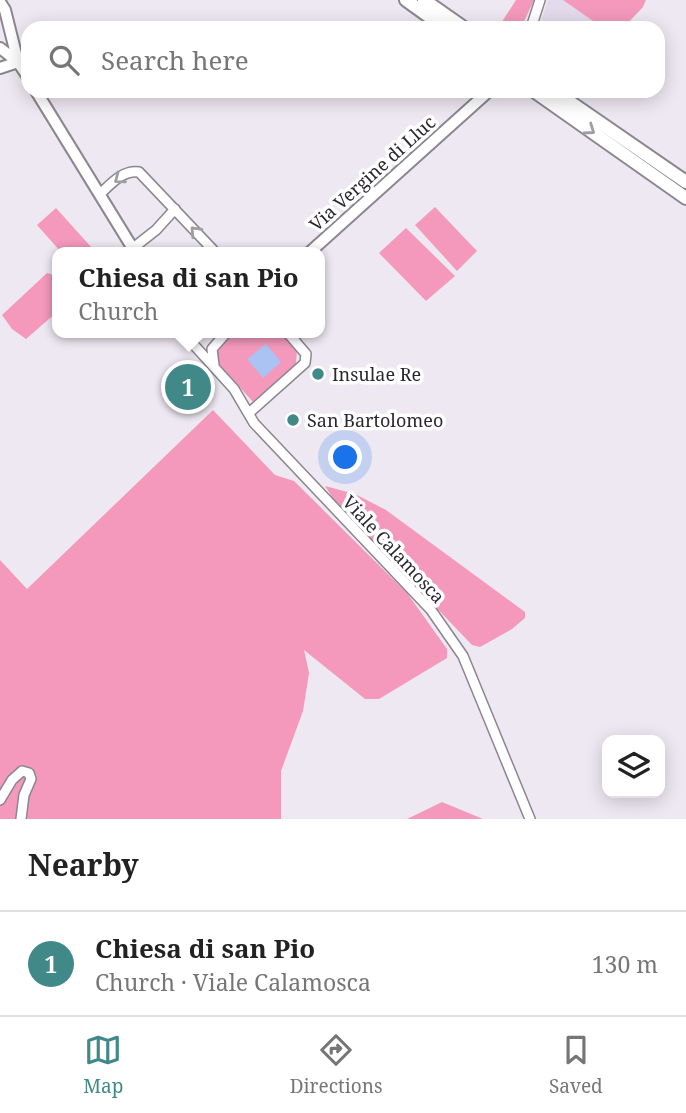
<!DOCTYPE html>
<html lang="en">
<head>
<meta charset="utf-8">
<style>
  :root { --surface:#fff; --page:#f6f6f6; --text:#222; --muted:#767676; --line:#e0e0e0; --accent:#418989 }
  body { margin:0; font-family:"Noto Serif",serif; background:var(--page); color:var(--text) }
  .controls { position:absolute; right:21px; bottom:21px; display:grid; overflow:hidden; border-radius:14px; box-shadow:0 4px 18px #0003 }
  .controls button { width:63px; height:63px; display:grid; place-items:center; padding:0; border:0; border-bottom:2px solid var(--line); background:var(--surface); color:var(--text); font:35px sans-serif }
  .you { position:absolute; left:346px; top:458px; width:24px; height:24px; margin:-18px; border:5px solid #fff; border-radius:50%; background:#1a73e8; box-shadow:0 0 0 10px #1a73e833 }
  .badge { display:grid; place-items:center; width:46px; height:46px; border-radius:50%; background:var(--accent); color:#fff; font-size:23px; font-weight:700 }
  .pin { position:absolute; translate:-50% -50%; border:4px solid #fff; box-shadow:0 2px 7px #0006 }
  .popup { position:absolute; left:52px; top:247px; width:273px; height:91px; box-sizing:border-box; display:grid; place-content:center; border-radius:14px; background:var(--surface); filter:drop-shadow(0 2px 5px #0005); font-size:23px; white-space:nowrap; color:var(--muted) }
  .popup b { font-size:26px; color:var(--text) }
  .popup::after { content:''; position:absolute; left:50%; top:100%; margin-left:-14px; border:14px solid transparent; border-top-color:var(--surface) }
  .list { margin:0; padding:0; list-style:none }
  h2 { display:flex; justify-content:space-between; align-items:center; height:91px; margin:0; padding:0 28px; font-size:30px }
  h2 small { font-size:23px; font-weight:400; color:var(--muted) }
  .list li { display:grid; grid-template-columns:46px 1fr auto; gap:21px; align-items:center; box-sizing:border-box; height:105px; padding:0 28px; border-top:2px solid var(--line) }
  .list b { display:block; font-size:26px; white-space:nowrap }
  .list p { margin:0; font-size:23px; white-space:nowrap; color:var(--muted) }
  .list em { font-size:23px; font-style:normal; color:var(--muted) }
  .icon { flex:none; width:38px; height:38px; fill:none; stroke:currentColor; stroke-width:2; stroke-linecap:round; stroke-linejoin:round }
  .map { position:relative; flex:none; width:686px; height:819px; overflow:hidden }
  .search { position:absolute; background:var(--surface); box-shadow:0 4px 18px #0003; left:21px; right:21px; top:21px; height:77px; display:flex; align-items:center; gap:18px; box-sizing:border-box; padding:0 24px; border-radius:21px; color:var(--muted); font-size:26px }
  .sheet { height:196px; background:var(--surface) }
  nav { display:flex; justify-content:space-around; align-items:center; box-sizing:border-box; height:98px; border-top:2px solid var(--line); background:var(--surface); font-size:19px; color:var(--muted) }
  nav a { display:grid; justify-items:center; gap:4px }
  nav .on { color:var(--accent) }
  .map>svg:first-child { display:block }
  .built { fill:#e3daeb }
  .green { fill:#f499bc }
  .water { fill:#aac3f3 }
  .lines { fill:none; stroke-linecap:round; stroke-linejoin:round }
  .minor-casing { stroke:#8b868f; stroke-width:12 }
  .tertiary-casing { stroke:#8b868f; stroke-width:14 }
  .secondary-casing { stroke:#8b868f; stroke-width:16 }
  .minor { stroke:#fff; stroke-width:9 }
  .tertiary { stroke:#fff; stroke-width:10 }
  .secondary { stroke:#fff; stroke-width:12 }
  .oneway { stroke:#9f9ea0 }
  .poi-dot { fill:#418989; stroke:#fff; stroke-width:2.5 }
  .labels { text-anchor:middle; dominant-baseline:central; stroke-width:7; stroke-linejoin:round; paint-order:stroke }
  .street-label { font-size:18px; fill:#2a282c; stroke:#fff }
  .poi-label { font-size:18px; fill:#2a282c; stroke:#fff; text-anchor:start }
</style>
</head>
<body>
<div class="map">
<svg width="686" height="819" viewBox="0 0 686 819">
  <rect width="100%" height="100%" fill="#eee8f2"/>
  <!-- built -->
  <path class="built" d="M548 0H563L603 28H539Z"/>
  <!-- green -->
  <path class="green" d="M516 0H534L521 28H498Z
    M563 0H646L643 7 623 28H603Z
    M435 207 477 251 457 271 415 225Z
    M56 208 92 248 86 252H61L37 225Z
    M406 228 455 276 426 301 379 253Z
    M47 273 54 275 57 278V312L26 339 12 329 2 315Z
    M233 333H282L297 350 296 364 253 402 218 363V345Z
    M213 410 275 475 294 481 407 593 447 649V658L379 699H365L304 650 309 673 303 711 281 771V819H0V560L27 589Z
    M325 486 355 494 386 510 525 612V618L512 629 480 647 472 645 336 503Z
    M442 802 483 819H407Z"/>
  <!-- water -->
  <path class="water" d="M266 344 281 362 263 378 247 359Z"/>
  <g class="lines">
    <defs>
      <path id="minor" d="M531 28 540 0
        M100 194C111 184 122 170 139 172L215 252
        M128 252 156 230 175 209
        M183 333 234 389 254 423 431 610 463 656 530 819
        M214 365 212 349 226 333
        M249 413 305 363 306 354 288 333
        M0 800 12 780 22 771 29 773 31 779 24 795 21 819"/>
      <path id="tertiary" d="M0 2 5 10 18 62
        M0 48 18 62 28 77
        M0 68 18 62
        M36 91 135 252
        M310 252 489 91"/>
      <path id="secondary" d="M406 0 445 28
        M424 0 464 28
        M534 91 686 198
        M554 91 686 182"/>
    </defs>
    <!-- minor casing -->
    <use href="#minor" class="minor-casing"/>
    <!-- tertiary casing -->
    <use href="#tertiary" class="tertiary-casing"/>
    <!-- secondary casing -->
    <use href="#secondary" class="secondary-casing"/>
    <!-- minor -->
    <use href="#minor" class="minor"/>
    <!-- tertiary -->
    <use href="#tertiary" class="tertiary"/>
    <!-- secondary -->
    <use href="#secondary" class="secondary"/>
  </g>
  <!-- one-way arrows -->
  <defs><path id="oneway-chevron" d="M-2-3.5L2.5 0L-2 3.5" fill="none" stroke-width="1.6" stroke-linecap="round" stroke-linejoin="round" transform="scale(1.75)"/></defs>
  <g class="oneway">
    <use href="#oneway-chevron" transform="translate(590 130) rotate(35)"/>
    <use href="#oneway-chevron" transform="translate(119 179) rotate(143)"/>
    <use href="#oneway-chevron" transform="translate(195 231) rotate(-133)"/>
  </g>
  <!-- markers -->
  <g class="poi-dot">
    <circle cx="318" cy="374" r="7"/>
    <circle cx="293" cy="420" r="7"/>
  </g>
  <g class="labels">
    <!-- street labels -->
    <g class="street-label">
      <text transform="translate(372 173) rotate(-42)">Via Vergine di Lluc</text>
      <text transform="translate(394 549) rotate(47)">Viale Calamosca</text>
    </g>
    <!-- poi labels -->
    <g class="poi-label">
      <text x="332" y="374">Insulae Re</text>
      <text x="307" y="420">San Bartolomeo</text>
    </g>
  </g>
</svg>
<div class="controls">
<button><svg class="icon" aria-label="layers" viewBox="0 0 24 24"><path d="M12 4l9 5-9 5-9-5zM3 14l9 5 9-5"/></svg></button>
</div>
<div class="you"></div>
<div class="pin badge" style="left:188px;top:387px">1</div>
<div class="popup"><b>Chiesa di san Pio</b>Church</div>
<div class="search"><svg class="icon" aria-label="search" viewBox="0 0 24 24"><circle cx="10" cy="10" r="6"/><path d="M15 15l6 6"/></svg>Search here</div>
</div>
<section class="sheet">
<h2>Nearby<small></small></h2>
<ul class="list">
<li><span class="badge">1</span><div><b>Chiesa di san Pio</b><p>Church · Viale Calamosca</p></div><em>130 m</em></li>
</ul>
</section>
<nav>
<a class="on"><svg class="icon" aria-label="map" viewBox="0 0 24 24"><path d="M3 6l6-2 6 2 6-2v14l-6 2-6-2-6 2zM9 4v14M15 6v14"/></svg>Map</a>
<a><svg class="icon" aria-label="directions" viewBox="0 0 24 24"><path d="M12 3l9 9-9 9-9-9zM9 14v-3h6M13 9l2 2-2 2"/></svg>Directions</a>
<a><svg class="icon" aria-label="saved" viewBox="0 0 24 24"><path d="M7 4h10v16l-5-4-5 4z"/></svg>Saved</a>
</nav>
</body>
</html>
